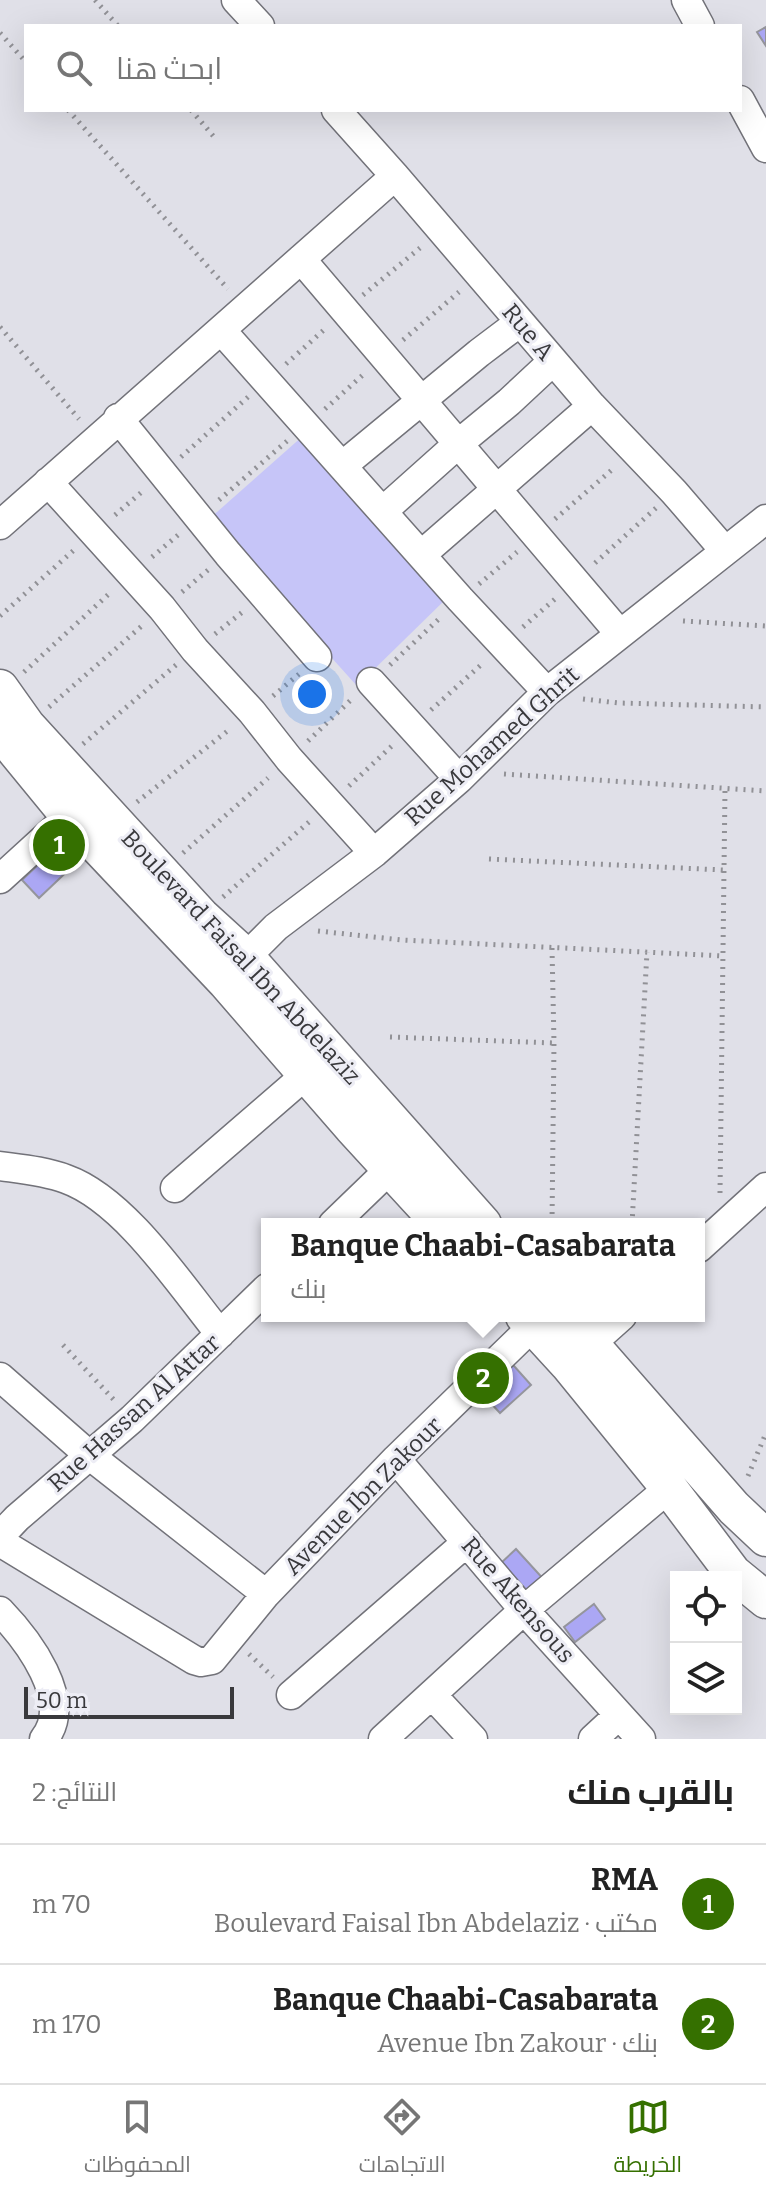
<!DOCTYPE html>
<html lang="ar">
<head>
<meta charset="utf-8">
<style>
  :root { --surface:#fff; --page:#f2f2f2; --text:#222; --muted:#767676; --line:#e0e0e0; --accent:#357000 }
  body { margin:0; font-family:Bitter,Cairo,serif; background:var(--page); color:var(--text); direction:rtl }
  .controls { position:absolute; right:24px; bottom:24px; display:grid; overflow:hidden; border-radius:0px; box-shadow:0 8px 32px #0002 }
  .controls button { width:72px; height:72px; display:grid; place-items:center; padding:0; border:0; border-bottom:2px solid var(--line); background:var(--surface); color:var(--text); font:40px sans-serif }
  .scale { position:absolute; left:24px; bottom:20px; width:210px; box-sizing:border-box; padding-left:8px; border:4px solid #39393c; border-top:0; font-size:22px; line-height:28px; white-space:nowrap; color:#39393c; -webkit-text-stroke:6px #ededf5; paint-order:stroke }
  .you { position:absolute; left:312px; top:694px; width:28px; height:28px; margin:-20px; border:6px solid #fff; border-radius:50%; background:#1a73e8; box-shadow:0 0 0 12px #1a73e833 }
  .badge { display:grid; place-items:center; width:52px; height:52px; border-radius:50%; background:var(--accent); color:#fff; font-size:26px; font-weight:700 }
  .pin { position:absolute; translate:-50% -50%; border:4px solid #fff; box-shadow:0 2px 8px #0006 }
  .popup { position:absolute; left:261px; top:1218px; width:444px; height:104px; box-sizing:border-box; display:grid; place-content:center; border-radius:0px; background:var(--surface); filter:drop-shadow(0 2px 6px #0005); font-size:26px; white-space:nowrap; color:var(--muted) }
  .popup b { font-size:30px; color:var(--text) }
  .popup::after { content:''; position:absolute; left:50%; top:100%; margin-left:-16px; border:16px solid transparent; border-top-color:var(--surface) }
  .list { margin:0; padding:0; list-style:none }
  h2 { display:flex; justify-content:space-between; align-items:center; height:104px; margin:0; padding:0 32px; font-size:34px }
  h2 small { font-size:26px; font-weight:400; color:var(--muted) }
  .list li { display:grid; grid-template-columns:52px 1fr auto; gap:24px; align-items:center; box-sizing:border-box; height:120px; padding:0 32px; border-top:2px solid var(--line) }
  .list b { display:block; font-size:30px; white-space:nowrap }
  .list p { margin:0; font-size:26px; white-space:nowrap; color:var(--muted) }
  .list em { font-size:26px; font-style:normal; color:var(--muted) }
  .icon { flex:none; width:44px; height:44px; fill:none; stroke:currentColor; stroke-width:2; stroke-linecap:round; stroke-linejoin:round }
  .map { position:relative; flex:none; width:766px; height:1739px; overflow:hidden; direction:ltr }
  .search { position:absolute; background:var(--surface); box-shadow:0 8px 32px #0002; left:24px; right:24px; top:24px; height:88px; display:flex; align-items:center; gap:20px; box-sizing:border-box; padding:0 28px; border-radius:0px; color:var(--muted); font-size:30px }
  .sheet { height:344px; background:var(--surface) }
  nav { display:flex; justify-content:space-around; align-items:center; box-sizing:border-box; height:112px; border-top:2px solid var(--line); background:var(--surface); font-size:22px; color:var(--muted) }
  nav a { display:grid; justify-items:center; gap:4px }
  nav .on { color:var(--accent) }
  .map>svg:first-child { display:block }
  .green { fill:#c6c5f8 }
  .building { fill:#aba7f4; stroke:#95959c; stroke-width:2 }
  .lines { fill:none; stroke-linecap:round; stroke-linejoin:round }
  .minor-casing { stroke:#727279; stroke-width:31 }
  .major-casing { stroke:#727279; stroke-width:39 }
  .path { stroke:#919196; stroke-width:5; stroke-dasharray:2 6; stroke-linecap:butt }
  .minor { stroke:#fff; stroke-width:28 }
  .major { stroke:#fff; stroke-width:36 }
  .labels { text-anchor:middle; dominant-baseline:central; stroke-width:6; stroke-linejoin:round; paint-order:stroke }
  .street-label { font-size:24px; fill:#39393c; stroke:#ededf5 }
</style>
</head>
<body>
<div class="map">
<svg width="766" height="1739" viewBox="0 0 766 1739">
  <rect width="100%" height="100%" fill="#e0e0e8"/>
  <!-- green -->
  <path class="green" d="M304 435 446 599 357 686 208 520Z"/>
  <!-- building -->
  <path class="building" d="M766 27V46L757 32Z
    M59 845 76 863 39 898 22 880Z
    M506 1357 531 1385 500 1413 474 1385Z
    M516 1549 547 1583 533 1597 501 1563Z
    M594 1604 605 1619 575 1642 564 1627Z"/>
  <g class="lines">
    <defs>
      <path id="minor" d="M236 0 260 26
        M686 0 700 26
        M740 100 766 148
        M336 110 395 176 592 406 674 492 725 551
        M301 259 620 634
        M221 330 460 599 547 692
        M118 418 228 554 317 657
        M342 466 479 353 520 322
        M48 482 162 608 195 650 252 712 289 759 374 853
        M383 511 458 444 509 402 553 361
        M0 525 395 176
        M421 555 592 406
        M371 682 459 779
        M0 879 69 816
        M234 972 246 957 276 927 374 853 459 779 547 692 766 519
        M0 1166C22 1169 45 1171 66 1179 125 1200 181 1286 220 1334
        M175 1188 308 1073
        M333 1224 391 1168
        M699 1248 766 1187
        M575 1358 622 1316
        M0 1377 89 1455 266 1594
        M396 1459 524 1610 641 1739
        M0 1536 17 1518 132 1419 267 1288
        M0 1542 194 1660 201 1662 212 1660 266 1594 396 1459 533 1326
        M0 1611C27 1639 75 1701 44 1739
        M291 1695 467 1542
        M432 1695 473 1739
        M383 1739 524 1610 669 1488
        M593 1739 619 1715"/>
      <path id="major" d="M0 688 27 726 201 916 246 957 483 1224
        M0 732 69 816 226 982 352 1127 441 1224
        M524 1316 568 1364 669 1488 733 1573 766 1600
        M566 1316 734 1508 766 1538"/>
    </defs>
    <!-- minor casing -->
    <use href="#minor" class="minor-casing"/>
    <!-- major casing -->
    <use href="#major" class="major-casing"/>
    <!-- path -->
    <path class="path" d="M95 0 118 26
      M0 33 26 62
      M68 110 228 289
      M191 110 215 138
      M363 295 420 248
      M0 327 79 419
      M403 340 459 292
      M286 364 326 328
      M325 409 365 373
      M181 457 248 397
      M219 500 287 441
      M115 515 144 490
      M555 519 614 468
      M152 557 178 535
      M595 563 656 508
      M479 584 517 552
      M182 592 208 570
      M0 616 74 550
      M683 621 766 626
      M523 627 555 599
      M215 634 245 610
      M390 665 441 617
      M24 672 111 592
      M273 696 299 674
      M583 699 619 703 766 707
      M49 707 144 624
      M431 710 483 663
      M308 741 353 698
      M83 744 176 665
      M504 774 766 791
      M349 786 394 744
      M137 802 230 729
      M183 853 268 778
      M489 859 723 870
      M223 897 309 822
      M318 931 402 940 724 956
      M552 948 554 1043 552 1223
      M390 1037 554 1043
      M720 1193 725 789
      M632 1224 647 952
      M63 1345 114 1400
      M748 1476 766 1433
      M249 1654 273 1677"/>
    <!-- minor -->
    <use href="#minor" class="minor"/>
    <!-- major -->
    <use href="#major" class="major"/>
  </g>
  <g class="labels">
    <!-- street labels -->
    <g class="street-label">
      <text transform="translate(528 332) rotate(50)">Rue A</text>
      <text transform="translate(492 746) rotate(-42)">Rue Mohamed Ghrit</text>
      <text transform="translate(241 957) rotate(47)">Boulevard Faisal Ibn Abdelaziz</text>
      <text transform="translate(134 1413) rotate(-42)">Rue Hassan Al Attar</text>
      <text transform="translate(363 1496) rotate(-45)">Avenue Ibn Zakour</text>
      <text transform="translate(518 1600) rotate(49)">Rue Akensous</text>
    </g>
  </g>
</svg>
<div class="controls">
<button><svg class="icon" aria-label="locate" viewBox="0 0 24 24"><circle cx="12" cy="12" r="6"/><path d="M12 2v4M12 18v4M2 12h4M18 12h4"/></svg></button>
<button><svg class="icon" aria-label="layers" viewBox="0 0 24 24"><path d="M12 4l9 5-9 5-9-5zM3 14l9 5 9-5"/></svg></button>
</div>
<div class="scale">50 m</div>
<div class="you"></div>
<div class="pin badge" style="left:59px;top:845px">1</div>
<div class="pin badge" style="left:483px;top:1378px">2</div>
<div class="popup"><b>Banque Chaabi-Casabarata</b>بنك</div>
<div class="search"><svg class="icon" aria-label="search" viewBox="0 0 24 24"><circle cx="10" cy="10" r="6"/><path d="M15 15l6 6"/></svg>ابحث هنا</div>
</div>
<section class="sheet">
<h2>بالقرب منك<small>النتائج: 2</small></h2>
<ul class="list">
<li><span class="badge">1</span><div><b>RMA</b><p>مكتب · Boulevard Faisal Ibn Abdelaziz</p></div><em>70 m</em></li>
<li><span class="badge">2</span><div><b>Banque Chaabi-Casabarata</b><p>بنك · Avenue Ibn Zakour</p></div><em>170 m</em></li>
</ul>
</section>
<nav>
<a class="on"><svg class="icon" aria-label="map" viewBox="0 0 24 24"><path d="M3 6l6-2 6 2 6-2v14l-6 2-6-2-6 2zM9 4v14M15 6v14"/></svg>الخريطة</a>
<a><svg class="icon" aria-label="directions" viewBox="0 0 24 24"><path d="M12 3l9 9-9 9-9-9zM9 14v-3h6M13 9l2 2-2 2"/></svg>الاتجاهات</a>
<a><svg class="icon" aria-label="saved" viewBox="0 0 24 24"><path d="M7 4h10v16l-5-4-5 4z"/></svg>المحفوظات</a>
</nav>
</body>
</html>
